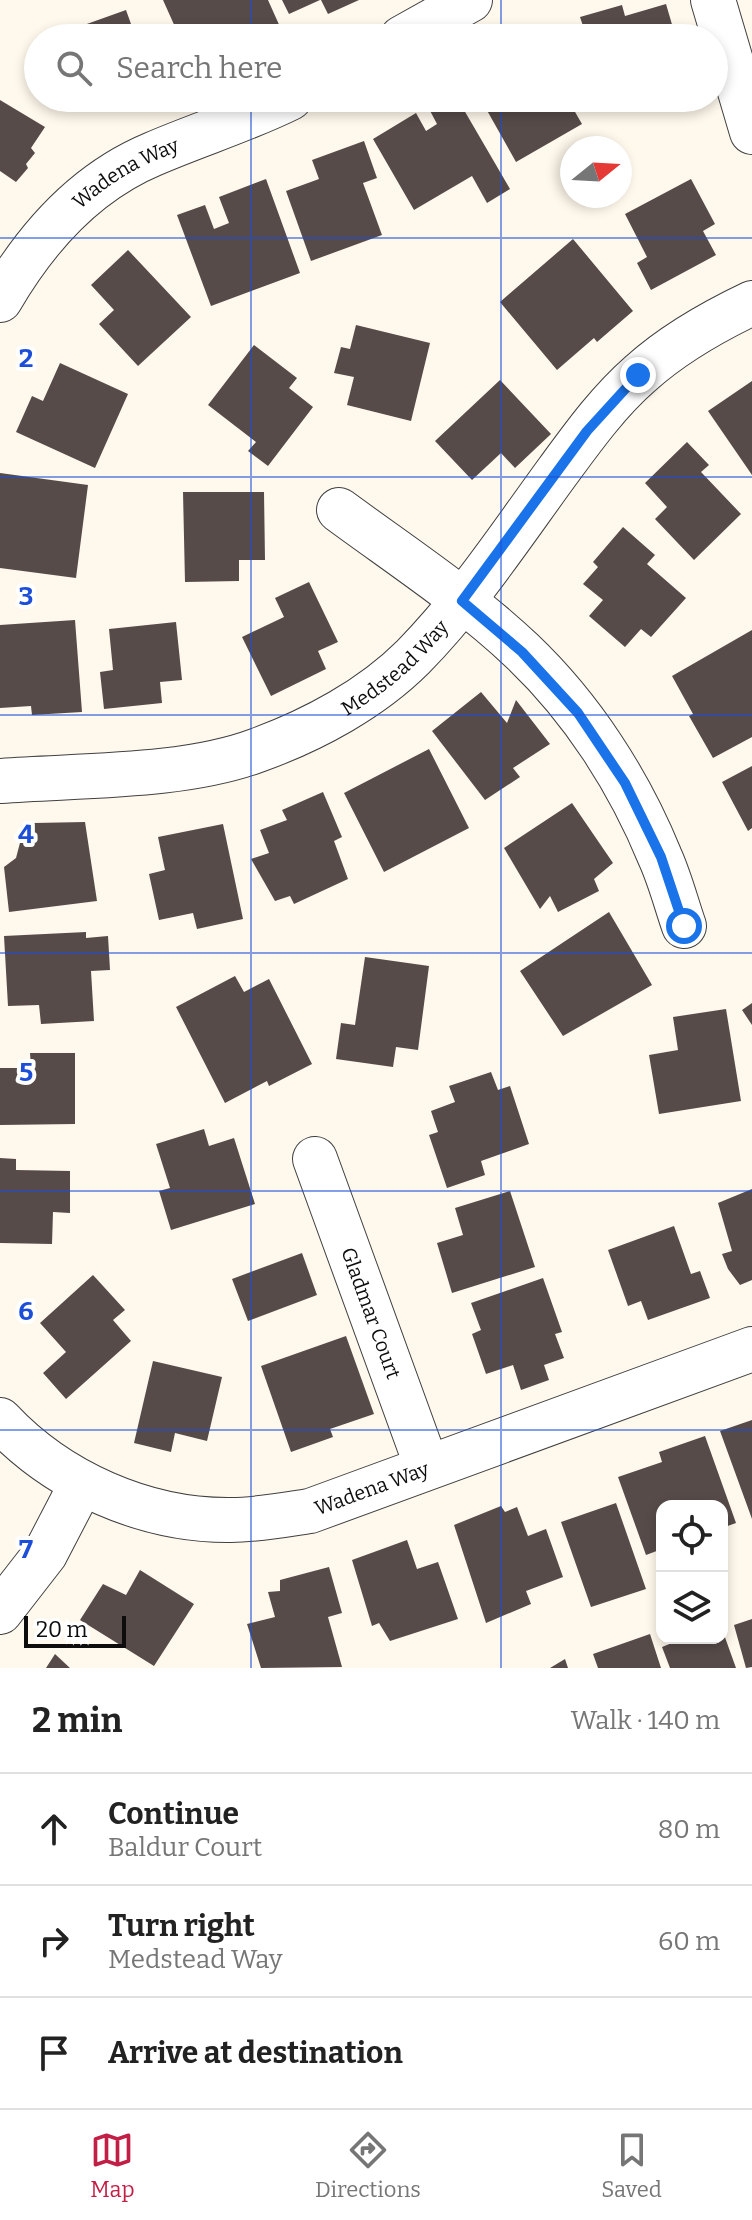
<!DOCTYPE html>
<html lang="en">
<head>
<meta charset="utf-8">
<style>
  :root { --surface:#fff; --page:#f2f2f2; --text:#222; --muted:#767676; --line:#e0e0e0; --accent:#c21f46 }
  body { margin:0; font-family:Bitter,serif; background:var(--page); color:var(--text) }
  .controls { position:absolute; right:24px; bottom:24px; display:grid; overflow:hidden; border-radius:16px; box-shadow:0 4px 12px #0003 }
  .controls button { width:72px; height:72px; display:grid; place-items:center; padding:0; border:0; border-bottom:2px solid var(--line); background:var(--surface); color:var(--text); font:40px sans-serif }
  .compass { position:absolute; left:560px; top:136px; width:72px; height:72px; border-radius:50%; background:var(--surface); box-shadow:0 4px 12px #0003; rotate:72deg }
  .scale { position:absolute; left:24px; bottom:20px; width:102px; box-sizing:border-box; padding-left:8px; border:4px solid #0d0d0d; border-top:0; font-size:22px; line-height:28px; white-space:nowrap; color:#0d0d0d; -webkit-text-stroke:6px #fff; paint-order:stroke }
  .stop { position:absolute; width:24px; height:24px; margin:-18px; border:6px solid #1a73e8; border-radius:50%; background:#fff }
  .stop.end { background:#1a73e8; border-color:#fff; box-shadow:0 2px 8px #0008 }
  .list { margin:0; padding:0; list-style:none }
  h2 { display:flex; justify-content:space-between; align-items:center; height:104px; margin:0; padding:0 32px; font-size:34px }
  h2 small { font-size:26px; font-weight:400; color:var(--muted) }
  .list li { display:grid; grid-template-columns:52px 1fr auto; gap:24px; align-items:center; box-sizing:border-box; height:112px; padding:0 32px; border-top:2px solid var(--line) }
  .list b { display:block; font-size:30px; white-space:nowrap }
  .list p { margin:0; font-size:26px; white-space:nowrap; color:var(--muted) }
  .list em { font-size:26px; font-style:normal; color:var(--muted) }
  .icon { flex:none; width:44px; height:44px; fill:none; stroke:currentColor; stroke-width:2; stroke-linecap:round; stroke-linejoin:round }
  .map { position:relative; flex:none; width:752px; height:1668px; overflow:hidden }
  .search { position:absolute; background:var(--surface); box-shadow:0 4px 12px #0003; left:24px; right:24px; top:24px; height:88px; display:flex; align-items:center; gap:20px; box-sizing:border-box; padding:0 28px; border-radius:44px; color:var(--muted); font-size:30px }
  .sheet { height:440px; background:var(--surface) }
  nav { display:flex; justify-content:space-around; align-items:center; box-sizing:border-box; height:112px; border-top:2px solid var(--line); background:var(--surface); font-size:22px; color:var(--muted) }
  nav a { display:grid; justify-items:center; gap:4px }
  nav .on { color:var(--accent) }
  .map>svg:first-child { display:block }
  .building { fill:#564b49 }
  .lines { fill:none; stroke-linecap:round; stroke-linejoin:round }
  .minor-casing { stroke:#404040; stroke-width:46 }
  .minor { stroke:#fff; stroke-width:44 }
  .route { stroke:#1a73e8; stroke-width:10 }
  .grid { fill:none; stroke:#1d4ed8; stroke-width:2; stroke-opacity:0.55 }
  .labels { text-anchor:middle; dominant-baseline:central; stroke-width:8; stroke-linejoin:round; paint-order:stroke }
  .street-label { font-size:20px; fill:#0d0d0d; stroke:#fff }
  .grid-label { font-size:26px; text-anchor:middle; font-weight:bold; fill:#1d4ed8; stroke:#fff; stroke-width:8; stroke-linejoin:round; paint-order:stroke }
</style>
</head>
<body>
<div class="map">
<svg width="752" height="1668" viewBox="0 0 752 1668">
  <rect width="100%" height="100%" fill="#fff8ec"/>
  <!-- building -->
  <path class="building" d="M163 0H268L285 38H253L247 26 233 31 236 38H180Z
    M282 0H320L289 14Z
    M321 0H359L328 14Z
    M666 4 676 38H587L580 17 622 5 625 16Z
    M126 10 136 38H57L56 35Z
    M117 98H138L119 105Z
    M439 98H457L510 189 487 203 472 176 414 210 373 139 416 113 426 131 437 124 427 105Z
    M480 98H567L582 124 516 162Z
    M0 100 45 127 31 148 35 153 26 164 28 168 16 182 0 171Z
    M364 141 377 178 363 183 382 235 311 261 286 191 319 179 312 160Z
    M266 179 300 273 211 306 177 215 205 205 214 229 229 223 219 197Z
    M691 179 715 224 703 231 716 255 651 290 637 263 647 257 625 214Z
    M573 239 633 311 597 342 594 338 557 370 500 302Z
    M128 250 191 317 138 366 99 324 114 310 91 285Z
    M356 325 430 343 411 421 347 405 354 377 334 373 341 347 350 349Z
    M254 345 297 378 289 388 313 407 268 466 248 451 256 442 208 405Z
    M60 363 128 394 95 468 16 432 32 396 43 401Z
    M500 380 551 434 515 468 501 453 472 480 435 441Z
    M752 381V475L708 411Z
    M687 442 709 465 701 472 741 514 694 560 655 519 667 507 645 483Z
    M0 473 88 485 76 578 0 568Z
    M183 492H264L265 560H239V581L185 582Z
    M623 527 655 555 647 564 686 598 651 637 641 629 625 647 589 616 603 600 583 584 598 567 593 562Z
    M309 582 338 642 318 651 326 669 271 696 242 637 284 617 275 598Z
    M75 620 82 712 32 715 31 706 0 708V625Z
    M176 622 182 680 160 682 162 703 104 709 100 672 113 670 109 629Z
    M752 630V737L713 758 689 716 693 714 672 676Z
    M481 692 507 723 516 700 550 744 513 768 520 777 485 800 432 731Z
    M429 749 469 828 384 872 344 793Z
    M752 766V828L748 831 722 782Z
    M323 792 342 837 334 841 348 879 294 904 290 896 275 901 251 859 269 853 260 830 287 820 282 810Z
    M572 803 613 863 594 879 599 891 558 912 550 896 540 909 504 848Z
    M85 822 97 901 9 912 4 867 16 858 21 839H33L34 823Z
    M223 824 243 919 197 929 193 913 159 920 149 874 165 870 158 837Z
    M609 912 652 985 563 1036 520 971Z
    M86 932V938L108 936 110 970 91 971 94 1021 41 1024 39 1005 8 1006 4 936Z
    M365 957 429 966 418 1050 396 1047 393 1067 336 1059 341 1023 355 1025Z
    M235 976 244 992 269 979 312 1064 269 1086 267 1081 225 1103 176 1007Z
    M752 1003V1025L742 1010Z
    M726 1009 741 1101 659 1114 649 1055 678 1050 673 1017Z
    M30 1053H75V1124L0 1125V1068H31Z
    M491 1072 498 1090 510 1086 529 1144 481 1161 485 1175 447 1188 429 1135 438 1132 431 1111 455 1102 449 1086Z
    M204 1129 209 1146 234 1138 255 1204 171 1230 159 1191 170 1188 156 1144Z
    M0 1158 16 1159V1170L70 1171V1213L53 1212 52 1244 0 1243Z
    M752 1189V1280L740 1285 728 1269 722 1254 732 1251 718 1203Z
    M510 1191 535 1267 452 1293 437 1243 463 1235 455 1208Z
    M674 1226 691 1274 700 1271 710 1298 648 1320 641 1301 628 1306 608 1250Z
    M302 1253 317 1295 248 1321 232 1279Z
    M93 1275 125 1310 113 1320 131 1341 66 1399 43 1373 66 1352 40 1323Z
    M543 1278 562 1332 555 1334 564 1358 544 1365 549 1380 521 1390 513 1365 486 1374 472 1334 481 1330 471 1303Z
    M346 1336 374 1414 330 1429 333 1437 291 1452 261 1366Z
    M153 1361 222 1377 207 1441 175 1433 171 1452 134 1443Z
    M752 1420V1519L720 1431Z
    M705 1436 736 1523 722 1528V1506H662V1549L646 1555 618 1477 662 1462 659 1452Z
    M616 1503 646 1589 591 1607 561 1522Z
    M501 1506 505 1512 517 1507 528 1536 546 1529 563 1577 526 1591 531 1604 486 1623 454 1525Z
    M407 1540 417 1569 438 1562 458 1619 390 1641 379 1623 372 1626 352 1560Z
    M329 1567 342 1613 328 1617 342 1667 261 1668 247 1624 275 1617 268 1592 280 1591V1580Z
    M140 1570 194 1604 154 1666 80 1620 103 1584 126 1595Z
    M752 1619V1667L746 1668 734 1625Z
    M722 1629 736 1668H670L662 1647 684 1638H722Z
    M650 1634 661 1668H598L593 1654Z
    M55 1654 70 1668H46Z
    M565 1659 568 1668H550Z"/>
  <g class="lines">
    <defs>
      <g id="minor">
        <path d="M713 0 752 132"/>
        <path d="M402 38 470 0"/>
        <path id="s1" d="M0 300C36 238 86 182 153 154 199 134 246 120 290 98"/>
        <path d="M339 510C400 555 466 598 522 651 582 708 629 781 660 857 670 879 676 903 684 926"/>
        <path id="s2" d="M0 781C80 775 184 778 258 750 313 730 371 699 413 657 468 601 512 534 558 471 583 437 608 402 640 374 673 344 712 322 752 303"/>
        <path id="s3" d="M315 1159 427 1467"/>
        <path id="s4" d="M0 1420C58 1482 145 1521 231 1520 257 1520 284 1515 310 1511L752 1349"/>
        <path d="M0 1612 45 1554 82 1483"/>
      </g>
    </defs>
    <!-- minor casing -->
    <use href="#minor" class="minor-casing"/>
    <!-- minor -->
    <use href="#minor" class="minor"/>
  </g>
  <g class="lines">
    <!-- route -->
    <path class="route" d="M638 375 587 431 462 601 522 652 578 713 625 783 661 857 684 926"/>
  </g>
  <!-- grid -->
  <path class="grid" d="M251 0V38M501 0V38M251 98V1668M501 98V1668M0 238H752M0 477H752M0 715H752M0 953H752M0 1191H752M0 1430H752"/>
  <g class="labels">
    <!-- street labels -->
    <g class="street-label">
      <text stroke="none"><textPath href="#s1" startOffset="182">Wadena Way</textPath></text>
      <text stroke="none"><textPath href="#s2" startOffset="422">Medstead Way</textPath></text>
      <text stroke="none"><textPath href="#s3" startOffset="164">Gladmar Court</textPath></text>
      <text stroke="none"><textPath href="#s4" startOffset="404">Wadena Way</textPath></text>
    </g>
  </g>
  <g class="grid-label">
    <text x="26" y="367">2</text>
    <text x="26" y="605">3</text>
    <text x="26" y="843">4</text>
    <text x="26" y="1081">5</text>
    <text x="26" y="1320">6</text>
    <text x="26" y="1558">7</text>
  </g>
</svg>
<div class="controls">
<button><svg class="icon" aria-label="locate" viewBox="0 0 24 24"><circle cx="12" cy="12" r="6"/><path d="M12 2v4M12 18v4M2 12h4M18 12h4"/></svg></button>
<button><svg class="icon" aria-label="layers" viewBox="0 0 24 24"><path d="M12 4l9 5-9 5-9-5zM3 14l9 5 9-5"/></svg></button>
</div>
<svg class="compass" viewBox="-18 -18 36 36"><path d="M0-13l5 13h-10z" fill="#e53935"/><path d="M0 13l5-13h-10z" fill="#767676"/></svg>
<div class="scale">20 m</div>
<div class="stop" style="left:684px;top:926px"></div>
<div class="stop end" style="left:638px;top:375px"></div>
<div class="search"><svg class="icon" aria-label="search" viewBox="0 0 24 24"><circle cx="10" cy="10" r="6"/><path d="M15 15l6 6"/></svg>Search here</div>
</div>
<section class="sheet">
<h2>2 min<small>Walk · 140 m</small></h2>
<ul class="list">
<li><svg class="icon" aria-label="ahead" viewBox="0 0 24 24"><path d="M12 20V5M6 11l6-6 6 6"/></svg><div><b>Continue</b><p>Baldur Court</p></div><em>80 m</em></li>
<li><svg class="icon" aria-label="right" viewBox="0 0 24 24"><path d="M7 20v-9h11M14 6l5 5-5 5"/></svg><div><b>Turn right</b><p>Medstead Way</p></div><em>60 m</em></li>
<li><svg class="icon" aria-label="arrive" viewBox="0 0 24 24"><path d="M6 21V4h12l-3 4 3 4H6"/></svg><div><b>Arrive at destination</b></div></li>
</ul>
</section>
<nav>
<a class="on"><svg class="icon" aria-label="map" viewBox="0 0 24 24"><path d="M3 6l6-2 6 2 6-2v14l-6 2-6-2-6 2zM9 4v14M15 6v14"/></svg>Map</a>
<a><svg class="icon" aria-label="directions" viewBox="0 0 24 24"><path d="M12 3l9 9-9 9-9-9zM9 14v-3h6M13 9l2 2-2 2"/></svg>Directions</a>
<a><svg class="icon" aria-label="saved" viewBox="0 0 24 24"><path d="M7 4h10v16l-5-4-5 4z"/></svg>Saved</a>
</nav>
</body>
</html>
